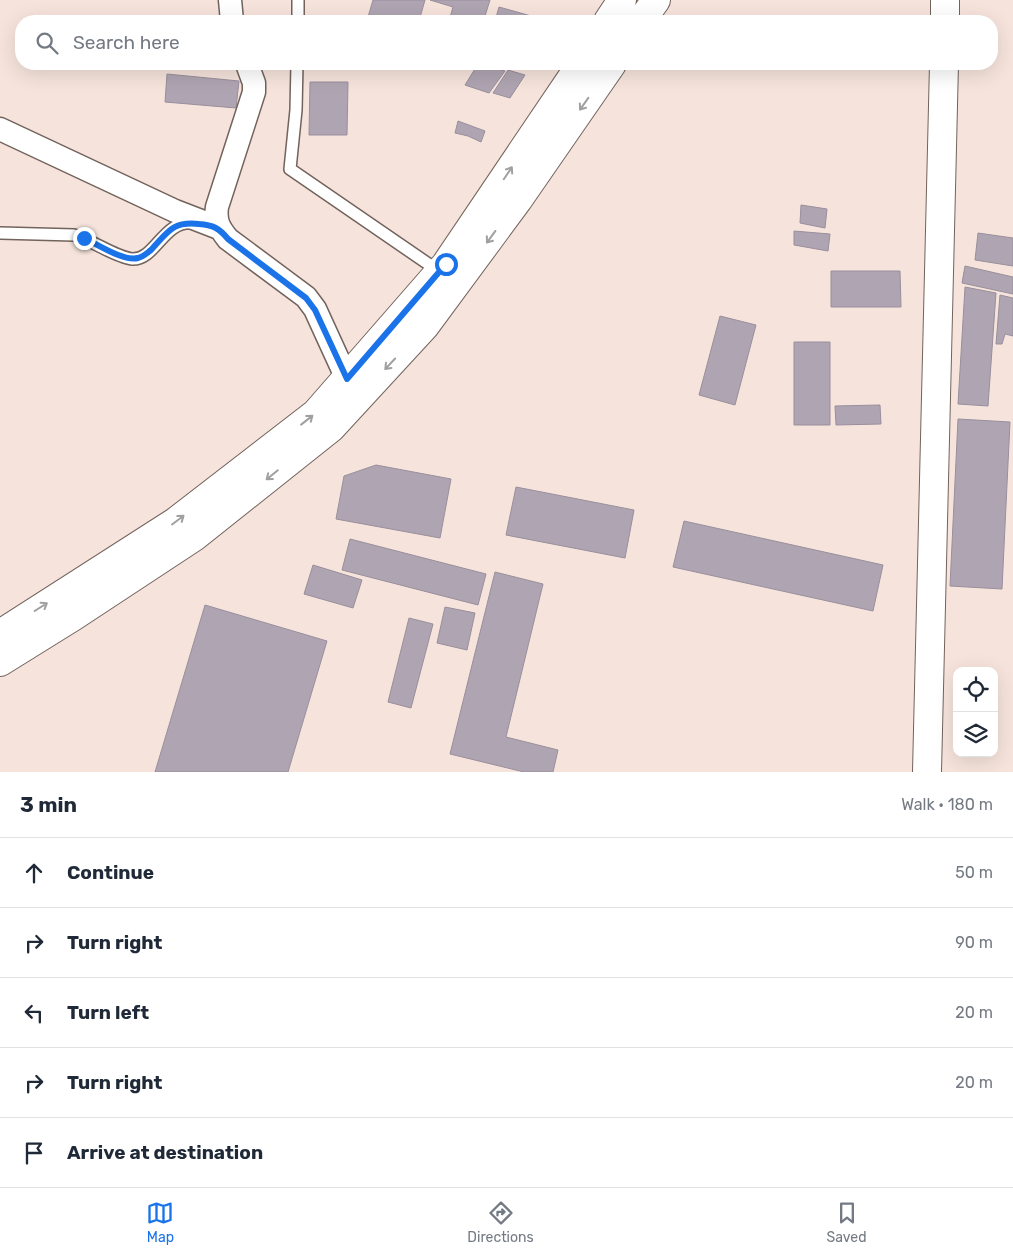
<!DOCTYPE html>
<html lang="en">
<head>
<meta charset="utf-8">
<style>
  :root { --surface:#fff; --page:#f2f2f3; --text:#1f2937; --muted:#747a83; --line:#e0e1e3; --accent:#1a73e8 }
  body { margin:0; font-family:Rubik,sans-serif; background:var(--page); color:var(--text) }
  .controls { position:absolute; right:15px; bottom:15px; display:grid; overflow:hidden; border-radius:10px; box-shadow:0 5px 20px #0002 }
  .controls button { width:45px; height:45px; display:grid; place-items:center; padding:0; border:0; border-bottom:1px solid var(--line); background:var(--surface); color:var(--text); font:25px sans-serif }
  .stop { position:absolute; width:15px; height:15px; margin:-11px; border:4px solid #1a73e8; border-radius:50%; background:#fff }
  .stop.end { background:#1a73e8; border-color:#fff; box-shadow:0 1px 5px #0008 }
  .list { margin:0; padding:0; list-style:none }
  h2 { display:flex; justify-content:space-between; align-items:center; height:65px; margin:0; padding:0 20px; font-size:21px }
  h2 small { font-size:16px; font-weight:400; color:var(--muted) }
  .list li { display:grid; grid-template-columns:32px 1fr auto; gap:15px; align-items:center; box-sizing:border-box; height:70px; padding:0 20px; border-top:1px solid var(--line) }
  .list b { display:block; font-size:19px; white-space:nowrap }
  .list em { font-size:16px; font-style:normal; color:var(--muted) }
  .icon { flex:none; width:28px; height:28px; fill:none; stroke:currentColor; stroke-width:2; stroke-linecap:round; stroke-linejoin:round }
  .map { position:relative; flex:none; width:1013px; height:772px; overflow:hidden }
  .search { position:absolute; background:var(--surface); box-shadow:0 5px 20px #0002; left:15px; right:15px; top:15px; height:55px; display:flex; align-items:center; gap:12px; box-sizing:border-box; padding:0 18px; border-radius:20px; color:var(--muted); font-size:19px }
  .sheet { height:415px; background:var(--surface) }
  nav { display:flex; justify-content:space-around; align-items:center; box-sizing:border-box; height:70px; border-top:1px solid var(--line); background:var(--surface); font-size:14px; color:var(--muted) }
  nav a { display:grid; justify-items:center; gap:2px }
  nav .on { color:var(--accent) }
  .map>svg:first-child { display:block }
  .building { fill:#afa5b2; stroke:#998f9c }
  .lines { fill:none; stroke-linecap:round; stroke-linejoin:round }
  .service-casing { stroke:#72635c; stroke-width:14 }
  .minor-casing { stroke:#72635c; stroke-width:25 }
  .primary-casing { stroke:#72635c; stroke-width:30 }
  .service { stroke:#fff; stroke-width:11 }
  .minor { stroke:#fff; stroke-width:22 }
  .primary { stroke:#fff; stroke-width:28 }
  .oneway { stroke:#a29f9f }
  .route { stroke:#1a73e8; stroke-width:6 }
</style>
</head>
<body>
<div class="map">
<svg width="1013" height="772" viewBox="0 0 1013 772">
  <rect width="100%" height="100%" fill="#f6e4dc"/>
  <!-- building -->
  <path class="building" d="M373 0H425L419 21H381L368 17Z
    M430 0H490L485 16 493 19 491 21H449L453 7Z
    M499 7 542 19 541 21H495Z
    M478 64H483L505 71 489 93 465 85Z
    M508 70 525 75 510 98 493 93Z
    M167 74 239 81 236 108 165 102Z
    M310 82H348L347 135H309Z
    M458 121 485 131 481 142 468 136 455 133Z
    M801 205 827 209 825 228 800 223Z
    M794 231 830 234 828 251 794 245Z
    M978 233 1013 238V266L975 260Z
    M965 266 1013 277V294L962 283Z
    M831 271H900L901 307H831Z
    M965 287 996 293 988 406 958 404Z
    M1000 295 1013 298V336L1005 334 1002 344H996Z
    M720 316 756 325 735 405 699 395Z
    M794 342H830V425H794Z
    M880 405 881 424 836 425 835 406Z
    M958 419 1010 422 1002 589 950 586Z
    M376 465 451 479 440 538 336 519 344 476Z
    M516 487 634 510 625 558 506 535Z
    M684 521 883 565 873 611 673 567Z
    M350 539 486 574 478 605 342 570Z
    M313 565 362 580 353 608 304 594Z
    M495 572 543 584 506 737 558 750 553 772H524L450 754Z
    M205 605 327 641 288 772H155Z
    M445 607 475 613 467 650 437 643Z
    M409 618 433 624 411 708 388 702Z"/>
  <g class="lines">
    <defs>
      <path id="service" d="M298 0V21
        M297 64 296 110 290 169 440 272
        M0 233 74 235C92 240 115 257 132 259 156 260 163 220 193 223"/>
      <path id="minor" d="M230 0 232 21
        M247 64 254 83V92L217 207C215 221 219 228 228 239L306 297 315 309 347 379
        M0 129 175 211 219 228"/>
      <path id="primary" d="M608 21 622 0
        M641 21 656 0
        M945 21V0
        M0 634 175 522 316 413 446 264 581 64
        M0 662 74 616 194 537 331 428 425 326 518 200 612 64
        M927 772 944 64"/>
    </defs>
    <!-- service casing -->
    <use href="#service" class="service-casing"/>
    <!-- minor casing -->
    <use href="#minor" class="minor-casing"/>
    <!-- primary casing -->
    <use href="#primary" class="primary-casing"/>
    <!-- service -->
    <use href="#service" class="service"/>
    <!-- minor -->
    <use href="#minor" class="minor"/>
    <!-- primary -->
    <use href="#primary" class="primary"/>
  </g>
  <!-- one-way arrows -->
  <defs><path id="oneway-shaft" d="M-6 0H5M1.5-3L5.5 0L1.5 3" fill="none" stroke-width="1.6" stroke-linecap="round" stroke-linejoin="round" transform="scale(1.25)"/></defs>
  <g class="oneway">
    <use href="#oneway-shaft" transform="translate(584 104) rotate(125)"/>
    <use href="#oneway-shaft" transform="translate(508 173) rotate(-56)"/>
    <use href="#oneway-shaft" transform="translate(491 237) rotate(126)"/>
    <use href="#oneway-shaft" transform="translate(390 364) rotate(133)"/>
    <use href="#oneway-shaft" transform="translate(307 420) rotate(-38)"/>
    <use href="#oneway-shaft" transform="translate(272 475) rotate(141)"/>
    <use href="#oneway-shaft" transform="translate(178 520) rotate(-37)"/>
    <use href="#oneway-shaft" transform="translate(41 607) rotate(-32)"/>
  </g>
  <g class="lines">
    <!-- route -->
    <path class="route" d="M84 238C97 244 124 262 138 258 143 257 147 253 151 250 168 232 172 221 199 224 213 225 219 228 228 239L306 298 315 310 347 379 446 264"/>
  </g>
</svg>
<div class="controls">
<button><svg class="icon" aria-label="locate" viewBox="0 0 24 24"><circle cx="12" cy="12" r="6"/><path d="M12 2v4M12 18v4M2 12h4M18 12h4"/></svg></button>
<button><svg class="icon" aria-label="layers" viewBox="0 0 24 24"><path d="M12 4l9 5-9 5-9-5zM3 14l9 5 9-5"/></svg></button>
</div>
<div class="stop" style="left:446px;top:264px"></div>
<div class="stop end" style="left:84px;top:238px"></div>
<div class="search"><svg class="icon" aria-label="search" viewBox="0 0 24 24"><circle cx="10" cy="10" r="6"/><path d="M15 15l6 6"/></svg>Search here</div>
</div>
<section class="sheet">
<h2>3 min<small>Walk · 180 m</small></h2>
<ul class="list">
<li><svg class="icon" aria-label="ahead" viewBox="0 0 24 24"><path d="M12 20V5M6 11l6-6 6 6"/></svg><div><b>Continue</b></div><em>50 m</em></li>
<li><svg class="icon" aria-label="right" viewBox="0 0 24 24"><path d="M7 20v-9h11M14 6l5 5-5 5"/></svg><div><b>Turn right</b></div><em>90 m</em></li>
<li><svg class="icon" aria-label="left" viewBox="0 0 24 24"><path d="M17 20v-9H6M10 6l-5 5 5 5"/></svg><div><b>Turn left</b></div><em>20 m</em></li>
<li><svg class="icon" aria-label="right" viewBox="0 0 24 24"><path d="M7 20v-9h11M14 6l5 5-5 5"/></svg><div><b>Turn right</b></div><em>20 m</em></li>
<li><svg class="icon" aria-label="arrive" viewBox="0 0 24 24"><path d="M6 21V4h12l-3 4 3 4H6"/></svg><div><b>Arrive at destination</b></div></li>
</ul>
</section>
<nav>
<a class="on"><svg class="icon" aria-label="map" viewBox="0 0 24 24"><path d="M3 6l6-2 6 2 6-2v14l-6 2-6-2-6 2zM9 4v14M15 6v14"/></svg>Map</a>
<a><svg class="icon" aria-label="directions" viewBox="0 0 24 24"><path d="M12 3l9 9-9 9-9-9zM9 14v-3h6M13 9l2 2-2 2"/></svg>Directions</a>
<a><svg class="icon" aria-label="saved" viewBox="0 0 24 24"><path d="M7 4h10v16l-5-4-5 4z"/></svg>Saved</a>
</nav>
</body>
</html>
